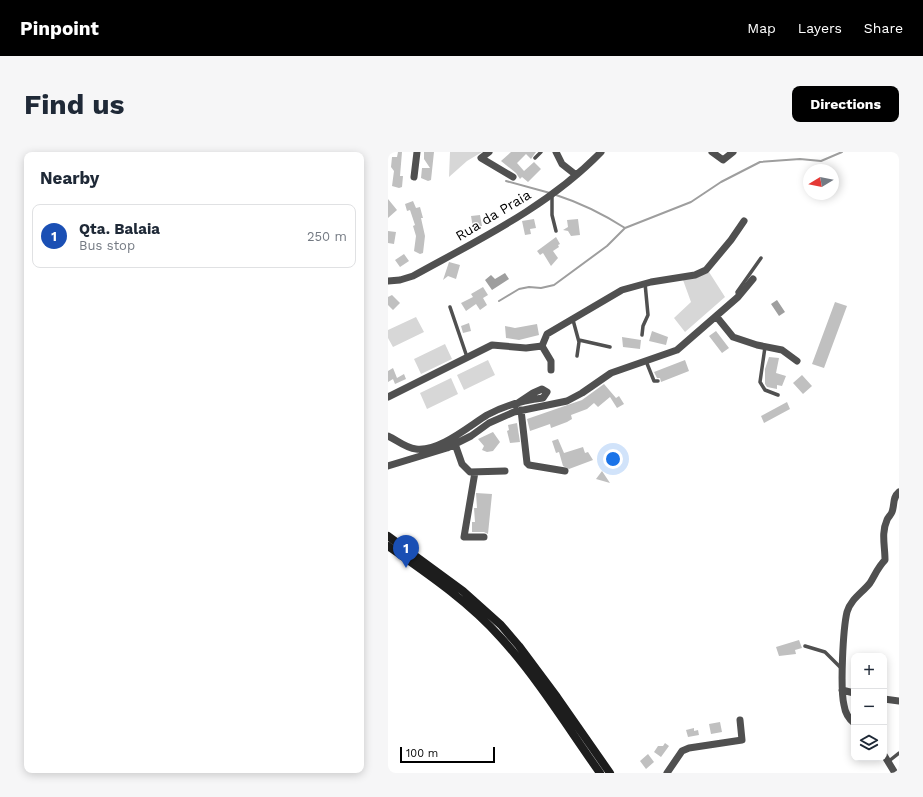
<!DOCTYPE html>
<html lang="en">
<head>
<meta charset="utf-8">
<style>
  :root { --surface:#fff; --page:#f6f6f7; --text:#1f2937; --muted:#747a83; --line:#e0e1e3; --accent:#000 }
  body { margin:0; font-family:"Work Sans",sans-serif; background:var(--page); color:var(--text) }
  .controls { position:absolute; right:12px; bottom:12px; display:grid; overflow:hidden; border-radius:8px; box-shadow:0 2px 10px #0003 }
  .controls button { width:36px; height:36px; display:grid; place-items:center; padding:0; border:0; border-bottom:1px solid var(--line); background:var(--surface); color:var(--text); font:20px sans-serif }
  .compass { position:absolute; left:415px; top:12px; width:36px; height:36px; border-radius:50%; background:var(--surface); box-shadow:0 2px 10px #0003; rotate:260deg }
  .scale { position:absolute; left:12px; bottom:10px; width:95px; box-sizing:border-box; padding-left:4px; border:2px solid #000; border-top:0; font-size:11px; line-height:14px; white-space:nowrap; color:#000; -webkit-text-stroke:3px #fff; paint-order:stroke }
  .you { position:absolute; left:225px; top:307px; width:14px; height:14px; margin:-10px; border:3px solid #fff; border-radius:50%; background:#1a73e8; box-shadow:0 0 0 6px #1a73e833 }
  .badge { display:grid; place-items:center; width:26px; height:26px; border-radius:50%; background:var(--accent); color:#fff; font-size:13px; font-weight:700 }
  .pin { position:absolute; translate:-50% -33px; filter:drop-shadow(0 1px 2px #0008) }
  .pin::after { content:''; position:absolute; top:21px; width:14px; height:12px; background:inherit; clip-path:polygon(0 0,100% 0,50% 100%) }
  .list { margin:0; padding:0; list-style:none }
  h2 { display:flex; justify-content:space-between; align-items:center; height:52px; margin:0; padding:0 16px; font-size:17px }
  h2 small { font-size:13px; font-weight:400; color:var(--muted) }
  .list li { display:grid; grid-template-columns:26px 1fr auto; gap:12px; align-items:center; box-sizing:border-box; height:64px; margin:0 8px 8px; padding:0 8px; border:1px solid var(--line); border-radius:8px }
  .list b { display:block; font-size:15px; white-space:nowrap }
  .list p { margin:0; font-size:13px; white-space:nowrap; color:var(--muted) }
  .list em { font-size:13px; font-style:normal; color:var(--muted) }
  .icon { flex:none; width:22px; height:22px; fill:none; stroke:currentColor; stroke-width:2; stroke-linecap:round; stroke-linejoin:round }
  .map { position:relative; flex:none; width:511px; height:621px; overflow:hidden; border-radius:8px }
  header { display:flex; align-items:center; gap:24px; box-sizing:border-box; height:56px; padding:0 20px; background:var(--accent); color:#fff }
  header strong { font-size:19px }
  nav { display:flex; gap:22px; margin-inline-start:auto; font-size:14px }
  .intro { display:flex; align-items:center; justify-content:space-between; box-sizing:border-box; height:96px; padding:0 24px }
  h1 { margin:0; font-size:28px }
  .button { padding:10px 18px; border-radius:8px; background:var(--accent); color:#fff; font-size:14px; font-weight:700 }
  main { display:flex; gap:24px; padding:0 24px }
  aside { flex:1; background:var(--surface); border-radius:8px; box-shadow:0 2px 10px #0003 }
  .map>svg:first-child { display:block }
  .green { fill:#d7d7d7 }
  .water { fill:#9e9e9e }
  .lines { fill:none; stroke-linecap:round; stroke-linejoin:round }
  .stream { stroke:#9e9e9e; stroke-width:2 }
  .building { fill:#c0c0c0 }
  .lane { stroke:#505050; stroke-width:3.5 }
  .street { stroke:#505050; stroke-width:7 }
  .secondary { stroke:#1d1d1d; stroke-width:8 }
  .labels { text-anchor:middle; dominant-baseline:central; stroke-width:3; stroke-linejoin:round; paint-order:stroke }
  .street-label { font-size:14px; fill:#000; stroke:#fff }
</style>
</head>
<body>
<header>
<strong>Pinpoint</strong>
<nav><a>Map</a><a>Layers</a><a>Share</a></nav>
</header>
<div class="intro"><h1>Find us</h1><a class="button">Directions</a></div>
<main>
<aside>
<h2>Nearby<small></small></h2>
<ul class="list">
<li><span class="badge" style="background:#1a4fb4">1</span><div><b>Qta. Balaia</b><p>Bus stop</p></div><em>250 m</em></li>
</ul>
</aside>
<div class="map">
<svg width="511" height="621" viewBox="0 0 511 621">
  <rect width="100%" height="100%" fill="#fff"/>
  <!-- green -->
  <path class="green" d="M62 0H94L79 9 61 25Z
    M321 120 337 145 297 180 286 166 303 150 295 128 309 125Z
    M28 165 36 180 5 195 0 186V178Z
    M57 192 64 207 33 222 26 207Z
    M100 208 107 223 76 238 69 223Z
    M63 226 70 242 39 257 32 241Z"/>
  <!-- water -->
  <path class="water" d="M117 121 121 127 104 138 97 128 103 123 107 127Z
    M389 148 397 160 391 164 383 152Z"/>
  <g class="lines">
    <!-- stream -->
    <path class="stream" d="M118 29 162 41
      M168 43C193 51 215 62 237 76L303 50 333 30 372 10 412 7 433 9 454 0
      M111 149 131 137 141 135 153 136 166 133 219 94 237 76"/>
  </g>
  <!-- building -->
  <path class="building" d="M10 0H14L12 24H15L14 35 11 36 4 34 6 19 3 15 4 5H9Z
    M36 0H46L43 28 40 29 33 26 34 16H42L36 7Z
    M123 0H148L143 7 138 2 129 11 136 19 146 10 153 17 140 30 134 25 132 27 128 21 113 9Z
    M0 47 9 58 0 66Z
    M25 49 28 56 32 55 35 66H33L37 84 35 101 32 102 26 99 28 84 25 74 27 73 22 58 19 59 17 52Z
    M92 63 94 74 85 76 83 64Z
    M146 67 148 76 142 77 143 82 137 83 134 69Z
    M190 67 192 83 183 84 180 79 175 78 180 75 179 68Z
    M0 79 8 80 6 92 0 91Z
    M168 85 172 92 170 93 171 95 165 99 170 106 163 114 155 101 152 103 149 99Z
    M16 102 21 109 12 115 7 108Z
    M61 110 72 113 68 127 60 124 55 128Z
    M95 135 100 143 95 146 99 153 92 158 88 152 78 159 73 151 85 145 83 142Z
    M4 143 12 151 5 158 0 153V145Z
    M447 150 459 154 436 216 424 212Z
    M81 171 83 179 75 181 73 174Z
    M149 172 151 183 131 188 118 186 117 174 127 176Z
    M264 179 280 185 278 193 261 189Z
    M328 179 341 196 334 201 321 184Z
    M234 185 253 188 252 197 235 195Z
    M381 205 391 206 388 221 398 224 394 234 389 233V237L379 235 377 232V217Z
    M297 208 301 219 273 230 272 226H269L266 220Z
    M5 216 9 226 16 222 18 227 7 232 5 227 0 230V219Z
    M414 223 424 234 415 242 405 231Z
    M216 232 228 246 231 244 236 252 229 256 222 245 210 255 206 251 199 257 183 263 184 267 179 270 163 276 162 272 142 279 139 267 194 248Z
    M399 250 402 257 376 271 373 264Z
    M129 271 132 290 122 291 119 279 121 278 120 273Z
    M105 280 112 290 105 299 99 300 94 298 96 294 90 287Z
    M170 287 176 301 195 295 197 301 200 300 205 308 181 317 175 314 171 300 168 301 164 289Z
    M214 319 222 331 208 327Z
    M88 341 104 342 100 382 96 380H84V370H87L86 356H89Z
    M411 488 414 496 407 498 408 502 391 504 388 495Z
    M332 570 334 580 323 582 321 572Z
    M306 576V579L310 578 311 583 300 585 298 578Z
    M277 591 281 594 273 605 266 600 270 594H275Z
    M260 602 266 610 258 617 252 609Z"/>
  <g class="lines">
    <!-- lane -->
    <path class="lane" d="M147 6 153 0
      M164 43V63L168 79
      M350 144 349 140 373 106
      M62 155 79 205
      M185 168 191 190 189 204
      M254 183 255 174 260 163 257 131
      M191 188 222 195
      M377 195 372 230 377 238 390 243
      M258 209 266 229H270
      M417 494 437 500 453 516
      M501 609 511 601"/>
    <!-- street -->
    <path class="street" d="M101 0 93 6 125 25
      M168 0 174 12 188 23
      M324 0 335 8 345 0
      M26 25 29 0
      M0 129 12 128 25 124C90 88 161 54 213 0
      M328 164 345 185 369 193 394 198 409 209
      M154 194 163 209V218
      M0 245 104 193 138 196 154 194 159 182 234 138 263 130 307 123 318 118 343 88 356 69
      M133 258 139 311 141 313 177 319
      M0 284C9 288 17 296 28 297 51 300 81 274 99 263 116 254 137 248 155 246L159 240 154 237 145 241 127 253
      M67 292 74 312 82 320 117 319
      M0 314 59 296 83 284 101 271 126 260 179 249 194 241 223 221 289 198 350 145 365 127
      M87 320 76 385H96
      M454 538 466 541
      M496 547 511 549
      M466 571C461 567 457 560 456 553 452 536 455 477 459 460 463 447 474 441 482 431 487 423 490 415 497 408 497 394 493 381 499 368 500 365 503 363 504 360 507 352 504 346 511 340
      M496 603 507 621
      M279 621 294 599 301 596 354 588 352 568"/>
    <!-- secondary -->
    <path class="secondary" d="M0 384 75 439 113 473 131 494 169 545 222 621
      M0 394C40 422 81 450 113 486 150 527 180 576 212 621"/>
  </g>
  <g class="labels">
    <!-- street labels -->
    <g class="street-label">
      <text transform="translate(105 63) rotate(-31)">Rua da Praia</text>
    </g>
  </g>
</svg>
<div class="controls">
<button>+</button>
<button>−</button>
<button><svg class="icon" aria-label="layers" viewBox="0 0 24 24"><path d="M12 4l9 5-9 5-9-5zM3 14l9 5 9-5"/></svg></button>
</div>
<svg class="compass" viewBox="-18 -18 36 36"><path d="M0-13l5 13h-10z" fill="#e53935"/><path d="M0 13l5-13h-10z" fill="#747a83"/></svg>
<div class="scale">100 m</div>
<div class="you"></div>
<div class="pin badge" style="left:18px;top:416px;background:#1a4fb4">1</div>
</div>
</main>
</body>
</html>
